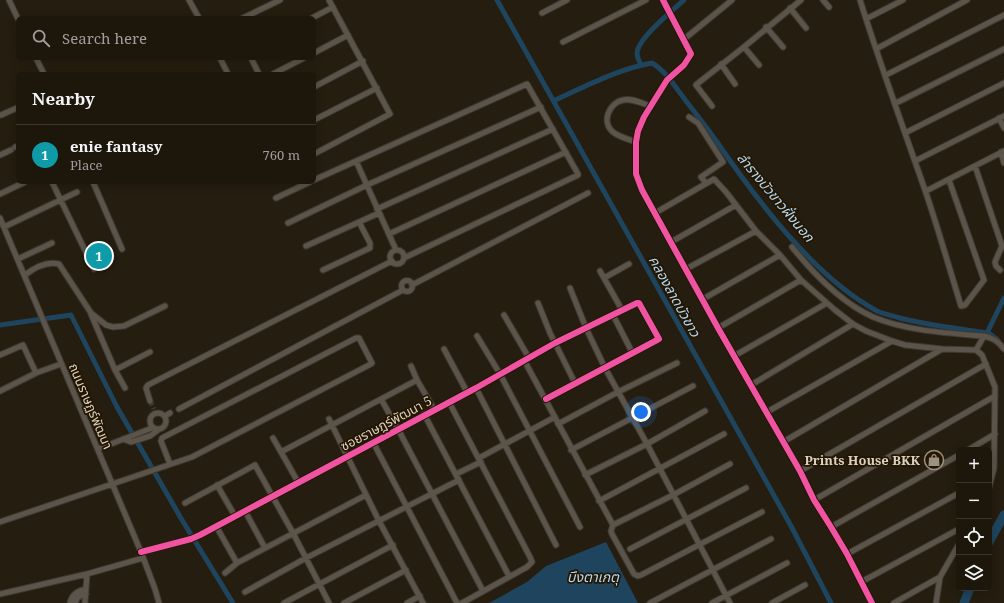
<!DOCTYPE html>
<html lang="en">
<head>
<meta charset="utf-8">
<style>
  :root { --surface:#1c160b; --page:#251f14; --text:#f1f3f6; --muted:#a09f9d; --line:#3a352c; --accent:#9b9284 }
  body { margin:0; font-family:"Noto Serif","Noto Sans Thai",serif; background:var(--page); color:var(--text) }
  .controls { position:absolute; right:12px; bottom:12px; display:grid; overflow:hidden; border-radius:6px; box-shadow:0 2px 10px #0003 }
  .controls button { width:36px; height:36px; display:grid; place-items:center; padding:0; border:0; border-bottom:1px solid var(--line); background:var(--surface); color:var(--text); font:20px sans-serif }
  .you { position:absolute; left:641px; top:412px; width:14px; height:14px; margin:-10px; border:3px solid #fff; border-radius:50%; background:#1a73e8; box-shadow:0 0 0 6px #1a73e833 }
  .badge { display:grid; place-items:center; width:26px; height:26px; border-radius:50%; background:var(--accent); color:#fff; font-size:13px; font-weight:700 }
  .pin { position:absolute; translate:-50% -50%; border:2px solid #fff; box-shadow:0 1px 4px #0006 }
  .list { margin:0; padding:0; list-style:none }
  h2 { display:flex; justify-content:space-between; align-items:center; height:52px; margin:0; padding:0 16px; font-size:17px }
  h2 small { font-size:13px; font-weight:400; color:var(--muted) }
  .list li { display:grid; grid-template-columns:26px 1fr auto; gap:12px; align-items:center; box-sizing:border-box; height:60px; padding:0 16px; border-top:1px solid var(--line) }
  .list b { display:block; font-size:15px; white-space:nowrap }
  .list p { margin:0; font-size:13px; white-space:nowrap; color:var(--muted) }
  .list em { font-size:13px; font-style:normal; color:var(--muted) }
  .icon { flex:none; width:22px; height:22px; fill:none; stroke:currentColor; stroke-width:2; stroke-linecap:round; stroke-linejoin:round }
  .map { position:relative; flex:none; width:1004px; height:603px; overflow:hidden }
  .search { position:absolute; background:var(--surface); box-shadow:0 2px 10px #0003; left:16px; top:16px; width:300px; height:44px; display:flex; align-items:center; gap:10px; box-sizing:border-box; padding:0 14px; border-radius:6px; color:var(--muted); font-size:15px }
  .panel { position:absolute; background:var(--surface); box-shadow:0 2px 10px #0003; left:16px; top:72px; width:300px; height:112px; border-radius:6px }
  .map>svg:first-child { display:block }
  .water { fill:#1e455d }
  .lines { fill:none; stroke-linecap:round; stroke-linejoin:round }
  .canal { stroke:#1e455d; stroke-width:5 }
  .river { stroke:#1e455d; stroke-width:9 }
  .minor-tunnel { stroke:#40382a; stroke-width:5; stroke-dasharray:5 2.5; stroke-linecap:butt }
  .minor-casing { stroke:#403930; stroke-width:7 }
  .minor { stroke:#5b544a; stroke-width:5 }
  .cycleway-casing { stroke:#241600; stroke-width:8 }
  .cycleway { stroke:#f153a3; stroke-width:6 }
  .labels { text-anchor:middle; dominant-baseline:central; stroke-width:3.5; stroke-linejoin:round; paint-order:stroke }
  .street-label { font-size:13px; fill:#dbd1c3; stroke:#241600 }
  .poi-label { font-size:13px; font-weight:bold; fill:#dbd1c3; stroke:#241600; text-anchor:end }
  .water-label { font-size:14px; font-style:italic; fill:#b1d9f6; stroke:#241600 }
</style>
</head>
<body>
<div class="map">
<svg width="1004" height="603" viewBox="0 0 1004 603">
  <rect width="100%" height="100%" fill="#251d0f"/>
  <!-- water -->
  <path class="water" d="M606 542 638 603H489L527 582 546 566Z"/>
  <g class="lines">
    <!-- canal -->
    <path class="canal" d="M497 0 791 526 831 603
      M641 65C639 61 637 57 637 53 638 38 673 10 684 0
      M555 100C586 86 618 69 652 63 666 71 676 88 686 101 697 115 707 128 717 142 757 200 814 277 877 311 884 314 893 316 900 318 927 325 954 328 981 332L990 334 998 340
      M0 325 71 315 117 407 182 520 233 603
      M987 333 1004 298"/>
    <!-- river -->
    <path class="river" d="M989 542 1004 515
      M964 603 970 588"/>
    <!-- minor-tunnel -->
    <path class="minor-tunnel" d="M150 401 154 409"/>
    <defs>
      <path id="minor" d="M9 0 18 19
        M189 0 199 18
        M663 0 691 54 684 65 667 80 644 117 638 131 636 142V174L642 190 718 328 800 471 814 500 831 527 847 554 872 603
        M823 0 829 7
        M860 0C880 64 903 127 925 190 938 228 949 267 961 306L965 305 984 280 949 180
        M790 8 806 28
        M542 13 567 0
        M243 18 280 0
        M312 18 333 7
        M866 19 903 0
        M766 27 783 47
        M683 40 732 0
        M563 42 646 0
        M744 47 759 65
        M876 49 967 0
        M314 53 348 35
        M36 58 44 74
        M220 58 228 74
        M251 58 259 74
        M721 64 735 84
        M273 74 304 58
        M886 75 1004 15
        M314 87 363 61
        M896 103 1004 49
        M712 106 696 85 697 84 744 47 801 0
        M1 115 17 108
        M689 117 698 123 723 162 701 177 706 183
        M999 118 1004 128
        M314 120 377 88
        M905 133 1004 83
        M636 142C628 139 619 137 613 132 601 122 609 103 623 100 632 98 642 103 650 106
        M15 147 18 146
        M1001 152 1004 163
        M314 154 390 114 329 0
        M0 155 11 150
        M356 161 396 250
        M915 161 1004 116
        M975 166 1002 246 995 262 996 266 1000 270
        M314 180 527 84 578 174V175L404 258
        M52 182 94 269
        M93 182 122 249
        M926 191 1004 151
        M0 194 25 182
        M276 198 310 182
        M377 209 553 129
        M655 213 714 179 726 192 756 231 780 255 801 280 835 310 853 324 866 331 892 341 905 345 942 349 976 350 982 355 995 387 994 468 989 488
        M0 218 141 552 155 589 159 603
        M288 223 367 185 541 107
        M4 227 77 192
        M389 234 566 152
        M671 242 736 205
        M306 246 379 213
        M792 247C813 273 842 303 873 317 907 331 947 333 984 336
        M390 257a7 7 0 1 1 14 0a7 7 0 1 1-14 0Z
        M18 259 52 243
        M686 269 756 231
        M323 270 370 248V243L359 222
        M600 271 622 310
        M25 275C34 268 47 261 59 264L91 313 106 325 113 327 124 326 165 306
        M604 278 629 264
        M401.5 286a5.5 5.5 0 1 1 11 0a5.5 5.5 0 1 1-11 0Z
        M412 285 588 193
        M570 288 586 328 605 368 647 444 730 603
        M703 299 780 255
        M538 303 550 333 575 383
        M91 314 115 370 150 352
        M504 315 529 358
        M613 315 632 352
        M718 328 801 280
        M477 336 500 374 580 527
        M444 349 467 392
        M976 350 984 336C993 338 998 341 1004 349
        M0 355 23 345 36 373
        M734 356 827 303
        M524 360 613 525
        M411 366 417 380 434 409
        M115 370 125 388
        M751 385 853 324
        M476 388 556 545
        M0 391 36 373 61 364
        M381 399 398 429 483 591
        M150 401 146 388 148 385 392 261
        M449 402 530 557 532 562 527 567 462 603
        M179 409 403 290
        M767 412 892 341
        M150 421a8 8 0 1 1 16 0a8 8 0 1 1-16 0Z
        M424 414 509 576
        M165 416 170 413
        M329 419 379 521 423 603
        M558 424 618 392 677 363
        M273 438 298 482
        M123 439 131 442 150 436 158 430
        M373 442 457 603
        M783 442 942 349
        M98 449 152 428
        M571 450 693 386
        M968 450 995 434
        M281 452 417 380
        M479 458 555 417
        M730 464 673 495 613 525 611 531 612 534 634 574 638 576 641 575 762 512
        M800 471 986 364
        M456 474 481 462
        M585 475 647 444 705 411
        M217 485 235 516
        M814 500 995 396
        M599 501 724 434
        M185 503 255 465 293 533 329 603
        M245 511 265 548
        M0 522 192 457 371 364 372 363 359 338H356L162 438 161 441 170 464
        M216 526 237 563
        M831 527 959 455
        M630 549 746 488
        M141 552 191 539 200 535 476 388 555 343 637 303H639L659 339 546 399
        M847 554 959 493
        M225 573 237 563 366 495
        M861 582 959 529
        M245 592 306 558 459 480
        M0 594 87 574 143 558
        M70 603C72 594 78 591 86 589
        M75 603 78 597 86 594
        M85 603 87 574
        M284 603 393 545
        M344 603 406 570
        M407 603 420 596
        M650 603 771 539
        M712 603 787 563
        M772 603 805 585
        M894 603 940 577
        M936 603 940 577 959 544"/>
    </defs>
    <!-- minor casing -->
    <use href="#minor" class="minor-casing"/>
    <!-- minor -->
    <use href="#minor" class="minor"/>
    <defs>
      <path id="cycleway" d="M663 0 691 54 684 65 667 80 644 117 638 131 636 142V174L642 190 718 328 800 471 814 500 831 527 847 554 872 603
        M141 552 191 539 200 535 476 388 555 343 637 303H639L659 339 546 399"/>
    </defs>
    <!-- cycleway casing -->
    <use href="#cycleway" class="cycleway-casing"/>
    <!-- cycleway -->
    <use href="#cycleway" class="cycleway"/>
  </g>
  <!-- icons -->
  <defs>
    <symbol id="shop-ring" viewBox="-11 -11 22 22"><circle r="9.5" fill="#241600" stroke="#9b9284" stroke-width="1.5"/><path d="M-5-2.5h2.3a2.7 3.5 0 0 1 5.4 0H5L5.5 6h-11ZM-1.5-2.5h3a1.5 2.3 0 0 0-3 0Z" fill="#9b9284"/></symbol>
  </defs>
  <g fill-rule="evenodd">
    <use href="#shop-ring" x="923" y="449" width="22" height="22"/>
  </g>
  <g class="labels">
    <!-- street labels -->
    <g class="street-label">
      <text transform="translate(91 406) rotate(67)">ถนนราษฏร์พัฒนา</text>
      <text transform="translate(386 423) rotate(-28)">ซอยราษฎร์พัฒนา 5</text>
    </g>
    <!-- poi labels -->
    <g class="poi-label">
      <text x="920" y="460">Prints House BKK</text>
    </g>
    <!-- water labels -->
    <g class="water-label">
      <text transform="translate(776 197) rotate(50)">ลำรางบัวขาวฝั่งนอก</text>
      <text transform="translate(675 296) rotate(61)">คลองลาดบัวขาว</text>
      <text x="593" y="576">บึงตาเกตุ</text>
    </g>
  </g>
</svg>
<div class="controls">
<button>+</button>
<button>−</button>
<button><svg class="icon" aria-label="locate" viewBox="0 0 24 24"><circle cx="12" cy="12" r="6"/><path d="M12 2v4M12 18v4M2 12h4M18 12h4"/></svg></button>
<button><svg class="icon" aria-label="layers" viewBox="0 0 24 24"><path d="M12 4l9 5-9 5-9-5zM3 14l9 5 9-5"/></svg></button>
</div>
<div class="you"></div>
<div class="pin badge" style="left:99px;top:256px;background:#0f9aa8">1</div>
<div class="search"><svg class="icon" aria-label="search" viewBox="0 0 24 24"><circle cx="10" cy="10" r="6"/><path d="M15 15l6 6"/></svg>Search here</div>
<section class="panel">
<h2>Nearby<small></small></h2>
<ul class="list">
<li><span class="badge" style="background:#0f9aa8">1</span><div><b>enie fantasy</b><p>Place</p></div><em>760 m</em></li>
</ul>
</section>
</div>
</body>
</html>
